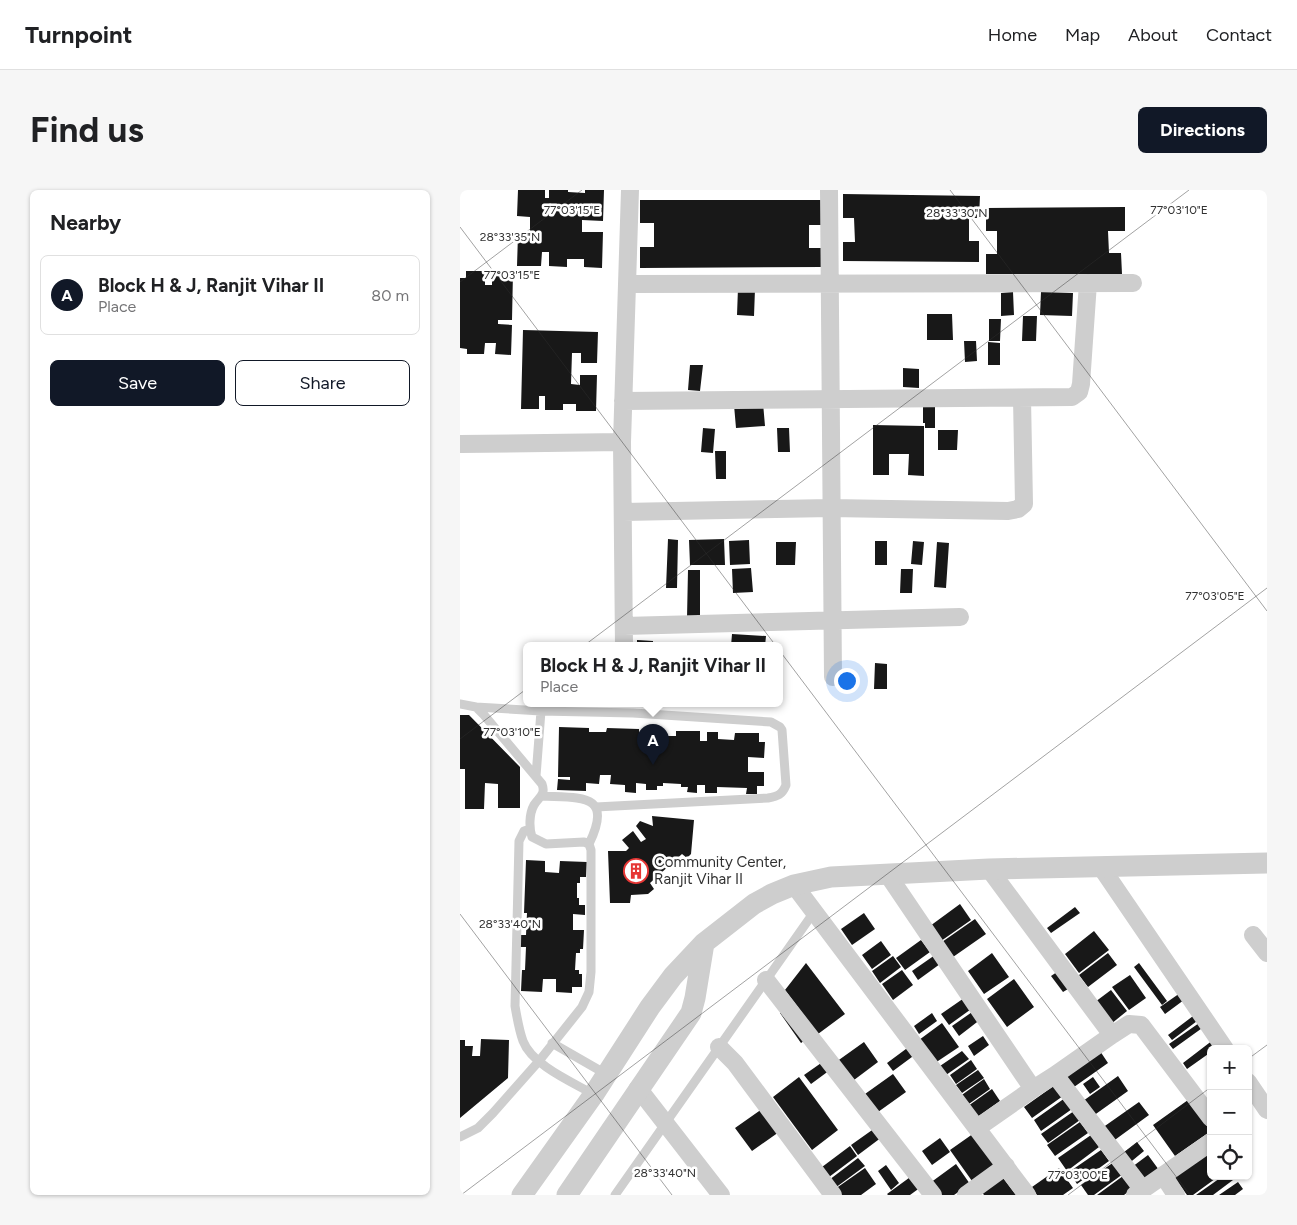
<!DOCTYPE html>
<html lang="en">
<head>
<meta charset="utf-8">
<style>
  :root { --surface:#fff; --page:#f6f6f6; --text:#202124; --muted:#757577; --line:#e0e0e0; --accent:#111827 }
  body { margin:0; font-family:Figtree,sans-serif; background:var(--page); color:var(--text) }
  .controls { position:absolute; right:15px; bottom:15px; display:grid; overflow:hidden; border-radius:8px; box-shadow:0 1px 4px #0004 }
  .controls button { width:45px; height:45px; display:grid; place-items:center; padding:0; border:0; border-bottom:1px solid var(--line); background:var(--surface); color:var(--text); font:25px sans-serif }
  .you { position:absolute; left:386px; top:490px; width:18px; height:18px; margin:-12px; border:4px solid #fff; border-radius:50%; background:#1a73e8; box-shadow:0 0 0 8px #1a73e833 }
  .badge { display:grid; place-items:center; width:32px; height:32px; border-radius:50%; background:var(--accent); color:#fff; font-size:16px; font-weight:700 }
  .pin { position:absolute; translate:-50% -41px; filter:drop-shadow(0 1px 2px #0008) }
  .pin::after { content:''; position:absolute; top:26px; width:18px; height:15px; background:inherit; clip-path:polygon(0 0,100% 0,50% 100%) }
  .popup { position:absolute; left:63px; top:452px; width:260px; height:65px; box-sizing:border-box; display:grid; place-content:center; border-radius:8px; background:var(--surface); filter:drop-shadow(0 1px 4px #0005); font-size:16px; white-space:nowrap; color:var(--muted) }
  .popup b { font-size:19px; color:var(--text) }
  .popup::after { content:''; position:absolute; left:50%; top:100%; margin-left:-10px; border:10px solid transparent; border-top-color:var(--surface) }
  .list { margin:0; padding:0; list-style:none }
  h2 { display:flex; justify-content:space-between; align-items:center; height:65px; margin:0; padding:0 20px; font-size:21px }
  h2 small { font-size:16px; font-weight:400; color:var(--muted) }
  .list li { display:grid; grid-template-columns:32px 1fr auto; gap:15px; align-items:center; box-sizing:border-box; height:80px; margin:0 10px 10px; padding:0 10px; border:1px solid var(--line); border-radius:8px }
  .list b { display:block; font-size:19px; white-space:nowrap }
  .list p { margin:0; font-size:16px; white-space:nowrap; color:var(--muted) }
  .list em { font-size:16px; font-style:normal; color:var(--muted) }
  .actions { display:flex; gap:10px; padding:15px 20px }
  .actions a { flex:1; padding:11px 0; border:1px solid var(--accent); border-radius:8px; text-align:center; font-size:18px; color:var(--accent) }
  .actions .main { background:var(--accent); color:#fff }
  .icon { flex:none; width:28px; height:28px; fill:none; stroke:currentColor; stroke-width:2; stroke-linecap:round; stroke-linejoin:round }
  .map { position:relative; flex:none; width:807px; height:1005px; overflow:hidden; border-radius:8px }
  header { display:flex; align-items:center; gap:30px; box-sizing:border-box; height:70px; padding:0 25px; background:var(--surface); border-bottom:1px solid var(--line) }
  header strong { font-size:24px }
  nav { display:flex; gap:28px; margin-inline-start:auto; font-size:18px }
  .intro { display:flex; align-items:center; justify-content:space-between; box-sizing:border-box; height:120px; padding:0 30px }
  h1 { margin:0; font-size:35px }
  .button { padding:12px 22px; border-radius:8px; background:var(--accent); color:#fff; font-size:18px; font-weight:700 }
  main { display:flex; gap:30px; padding:0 30px }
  aside { flex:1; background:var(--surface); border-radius:8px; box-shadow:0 1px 4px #0004 }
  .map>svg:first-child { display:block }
  .building { fill:#181818 }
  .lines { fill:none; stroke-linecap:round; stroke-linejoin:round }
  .service { stroke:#cecece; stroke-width:9 }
  .minor { stroke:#cecece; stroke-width:18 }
  .tertiary { stroke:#cecece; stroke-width:21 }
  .ticks { fill:none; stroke:#313131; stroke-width:1; stroke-opacity:0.45 }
  .labels { text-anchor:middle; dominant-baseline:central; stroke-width:5; stroke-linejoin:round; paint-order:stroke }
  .poi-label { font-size:15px; fill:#313131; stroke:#fff; text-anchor:start }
  .ticks-label { font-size:12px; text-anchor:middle; fill:#313131; stroke:#fff; stroke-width:5; stroke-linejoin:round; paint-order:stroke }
</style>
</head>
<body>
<header>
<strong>Turnpoint</strong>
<nav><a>Home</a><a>Map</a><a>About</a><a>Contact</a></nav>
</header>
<div class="intro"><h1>Find us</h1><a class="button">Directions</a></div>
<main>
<aside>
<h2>Nearby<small></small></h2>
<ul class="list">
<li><span class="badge">A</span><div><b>Block H &amp; J, Ranjit Vihar II</b><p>Place</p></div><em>80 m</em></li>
</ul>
<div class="actions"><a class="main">Save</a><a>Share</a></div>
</aside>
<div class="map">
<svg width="807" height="1005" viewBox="0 0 807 1005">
  <rect width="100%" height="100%" fill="#fff"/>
  <!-- building -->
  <path class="building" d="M58 0H85V8H89V0H108V2L125 3V0H144L143 31 122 30V42H143L142 78 124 77V69H107V77L89 76V62H82L81 76H57L58 44 70 45V27L57 26Z
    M383 4 520 6 519 28H509V51H519V72L383 71V52H395L394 28H383Z
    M180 10H362V35H349V58H362V77L180 78V57H194V33H180Z
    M665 17V41H648L649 63H661L662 84H526V64H537V41H526V18Z
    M6 81H25V95H32V81L53 82 52 130H38V134L52 135 51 165 35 164 36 153H25L24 164H7V159L0 158V88H6Z
    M278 98 295 99 294 126 277 125Z
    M553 102 554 125 541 126V103Z
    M581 102 613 103 612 126 580 125Z
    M467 124H492L493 150H467Z
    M563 126H577L576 151H562Z
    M529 129H541L540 151H529Z
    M63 140 138 142 137 173H121V163H112L111 194 120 195V185H137L136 221H116V214H103V220H85V206H79V219H61Z
    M504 151H516L517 171 505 172Z
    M528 152 540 153V175H528Z
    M230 175H243L240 201 228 200Z
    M443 178 459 179V198L443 197Z
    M303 213 305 236 276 238 274 215Z
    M463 214H475V238H465V233H463Z
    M413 235 464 236V286L448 285 449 264H429V285H413Z
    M243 238 255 239 253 263 241 262Z
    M317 238H329L330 262H318Z
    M478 240H498L497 260H478Z
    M255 261H266V289H256Z
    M208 349 218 350 217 398H206Z
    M264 349 265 375H230L229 350Z
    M289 350 290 374 270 375 269 351Z
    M415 351H427V375H415Z
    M453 351 464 352 462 375 451 374Z
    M316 352H336L335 375H316Z
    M477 352 489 353 486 398 474 397Z
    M291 378 293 402 273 403 272 379Z
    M441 379H453L452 403H440Z
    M228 380H240V428H227Z
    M272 444 306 446 305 456H271Z
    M177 450 193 451V456H177Z
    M415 473 427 474V499H414Z
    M0 525H9L60 577V618H38V594L25 593 24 619H5V579H0Z
    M99 537 129 538V542H146L147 538 179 539V549H188V540H197V546H216V541H240V551H247V542H258V549L274 550 275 543H299V552H305L304 568 288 567V582H304V596H297V604H286L287 598 257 597V603H245V595H237V603L227 602 228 597H221V594L203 593V596H197V600H186V594L176 593V603L165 602V595L150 594 151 585H140L139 594 126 593V601L97 600 98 589 110 590V587H98Z
    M192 626 234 630 231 664 227 668 222 664 190 693 194 699 188 704 171 705 170 713H150L148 661H166L169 658 162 650 173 641 181 652 186 649 176 636 180 631 193 636Z
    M66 670 85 671V682L99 683 100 671 127 672 126 687H120V693H117V708H119V715H125V725L113 724V740H124L123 759H120V763H116L115 780H119V784H122V797H112V803L96 802V789H83L82 802 61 801 62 780H65L66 757H59L60 745H66L67 723H64Z
    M500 714 511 730 481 751 470 736Z
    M615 717 620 723 591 743 587 738Z
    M404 723 415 739 392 755 381 739Z
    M515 729 526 744 493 767 482 752Z
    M634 741 649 760 619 783 605 764Z
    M461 750 470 762 445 780 436 768Z
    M421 751 431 765 412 779 402 765Z
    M532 763 549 787 524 804 508 781Z
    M648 763 657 775 628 797 619 785Z
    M475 765 480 774 458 790 452 781Z
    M433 766 441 777 420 793 412 781Z
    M346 773 385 824 358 844 325 800Z
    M679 773 707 811 702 815 674 777Z
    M442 780 453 795 433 810 422 794Z
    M597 782 608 799 603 802 591 786Z
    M670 785 686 808 669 820 652 797Z
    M554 789 574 817 547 837 527 809Z
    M651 800 667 821 651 834 635 812Z
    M723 801 728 807 705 824 700 817Z
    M507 806 514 817 489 835 481 824Z
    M326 819 348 848 341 853 320 823Z
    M515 820 521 829 499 846 492 836Z
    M472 823 477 831 459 844 454 836Z
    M737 823 741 828 712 850 708 845Z
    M742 831 745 836 713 859 709 854Z
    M482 833 499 857 475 873 459 850Z
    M523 846 529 855 514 866 508 856Z
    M21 849 49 850 48 888 0 928V850H5V856H13L12 866H20Z
    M753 850 754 859H751V862L727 879 723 873Z
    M404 852 418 872 390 893 376 872Z
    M450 856 456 864 433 881 427 873Z
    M638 858 648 873 614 897 604 883Z
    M502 861 509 869 486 885 480 876Z
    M511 870 517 879 496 894 490 885Z
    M364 871 370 880 351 894 344 885Z
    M518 880 524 888 502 903 496 895Z
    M433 884 446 902 418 922 405 904Z
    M658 886 668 901 633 926 623 911Z
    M339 887 378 940 352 960 313 907Z
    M633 887 640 897 630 904 623 894Z
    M524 889 530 899 506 916 499 907Z
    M595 895 603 906 572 928 564 917Z
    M532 899 540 911 516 928 508 916Z
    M605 908 612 919 581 941 574 930Z
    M728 910 751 941 715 966 693 935Z
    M679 912 689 925 652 952 642 938Z
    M302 919 319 942 292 961 275 938Z
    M614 921 620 930 588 953 581 944Z
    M620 932 628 943 595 966 587 955Z
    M415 938 422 947 398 965 391 955Z
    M517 941 539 972 512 991 490 960Z
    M631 945 639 957 607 981 598 968Z
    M480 948 490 962 472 975 462 961Z
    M677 952 684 961 667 975 659 966Z
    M390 956 397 966 369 987 362 977Z
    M641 960 649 971 617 994 609 982Z
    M751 961V986H759L733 1005H727L714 987Z
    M688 965 699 980 683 992 672 977Z
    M398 968 405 976 375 998 369 990Z
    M654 972 663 984 634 1005H628L621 995Z
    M496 974 510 994 494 1005H479L470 993Z
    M426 975 439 993 431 1000 418 981Z
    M405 978 416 994 401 1005H380L375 999Z
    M599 978 613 998 603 1005H577L572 997Z
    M453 985 461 997 450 1005H428L427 1004Z
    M541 985 556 1005H524L520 1000Z
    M663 986 672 999 664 1005H637Z
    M763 986 777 987 753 1005H736Z
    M778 992 783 999 775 1005H759Z"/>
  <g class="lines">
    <!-- service -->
    <path class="service" d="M0 514 16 517 24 525 82 594C86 605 79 607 74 615 69 624 69 638 72 647L86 654 124 652 129 654 131 660V782L129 802 122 817 79 871 33 923 18 938 0 947
      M16 517 81 521 173 523 311 532 320 537 322 540 326 595C322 605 318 606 308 608L136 617
      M76 586 81 521
      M82 606C121 608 154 603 129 654
      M70 639 64 641 59 651 55 816C57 828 59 840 63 851 72 875 112 892 133 904
      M92 853 146 884
      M155 1005 354 722"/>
    <!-- minor -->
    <path class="minor" d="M369 0 373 487
      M167 94 673 93
      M163 211 612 207 619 202 621 194 628 93
      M0 254 162 252
      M163 322 371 318 548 321 558 319 564 314 562 208
      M164 436 500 427
      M164 456 162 252 170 0
      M641 677 765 859
      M529 679 652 845 595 885
      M428 685 573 899 595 885 683 1000
      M334 695 567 1005
      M793 745 807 763
      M306 790 473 1005
      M652 845 669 834 681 835 751 928
      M259 857 275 873 373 1005
      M788 892 807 920
      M178 898 261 1005
      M517 938 573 899
      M703 985 716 1005
      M506 1005 546 976
      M675 1005 751 952"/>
    <!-- tertiary -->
    <path class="tertiary" d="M62 1005 134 904 190 817 213 786 244 753 294 714 312 704 334 695 371 687 529 679 807 673
      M107 1005 231 823 235 808 244 753"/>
  </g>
  <!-- ticks -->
  <path class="ticks" d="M490 0 807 421M0 37 730 1005M0 92 122 0M0 549 729 0M0 724 212 1005M788 869 807 855M1 1005 807 398M608 1005 751 897"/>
  <!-- icons -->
  <defs>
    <symbol id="building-ring" viewBox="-11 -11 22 22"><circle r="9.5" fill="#fff" stroke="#e63634" stroke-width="1.5"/><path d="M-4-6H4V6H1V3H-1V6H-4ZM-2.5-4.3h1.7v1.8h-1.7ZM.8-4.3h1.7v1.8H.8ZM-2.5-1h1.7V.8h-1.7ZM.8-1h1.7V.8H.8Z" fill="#e63634"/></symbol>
  </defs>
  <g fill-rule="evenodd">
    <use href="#building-ring" x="162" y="667" width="28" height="28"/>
  </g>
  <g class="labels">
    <!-- poi labels -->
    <g class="poi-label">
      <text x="194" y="672">Community Center,<tspan x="194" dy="17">Ranjit Vihar II</tspan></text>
    </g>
  </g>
  <g class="ticks-label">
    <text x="112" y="24">77°03'15"E</text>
    <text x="719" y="24">77°03'10"E</text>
    <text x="497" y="27">28°33'30"N</text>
    <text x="50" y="51">28°33'35"N</text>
    <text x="52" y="89">77°03'15"E</text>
    <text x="755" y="410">77°03'05"E</text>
    <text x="52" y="546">77°03'10"E</text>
    <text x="50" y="738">28°33'40"N</text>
    <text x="205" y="987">28°33'40"N</text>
    <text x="618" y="989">77°03'00"E</text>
  </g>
</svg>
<div class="controls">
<button>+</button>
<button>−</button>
<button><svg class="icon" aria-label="locate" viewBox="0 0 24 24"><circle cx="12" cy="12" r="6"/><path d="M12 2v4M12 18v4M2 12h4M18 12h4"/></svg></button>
</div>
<div class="you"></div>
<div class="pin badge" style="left:193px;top:575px">A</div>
<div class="popup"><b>Block H &amp; J, Ranjit Vihar II</b>Place</div>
</div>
</main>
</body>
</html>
